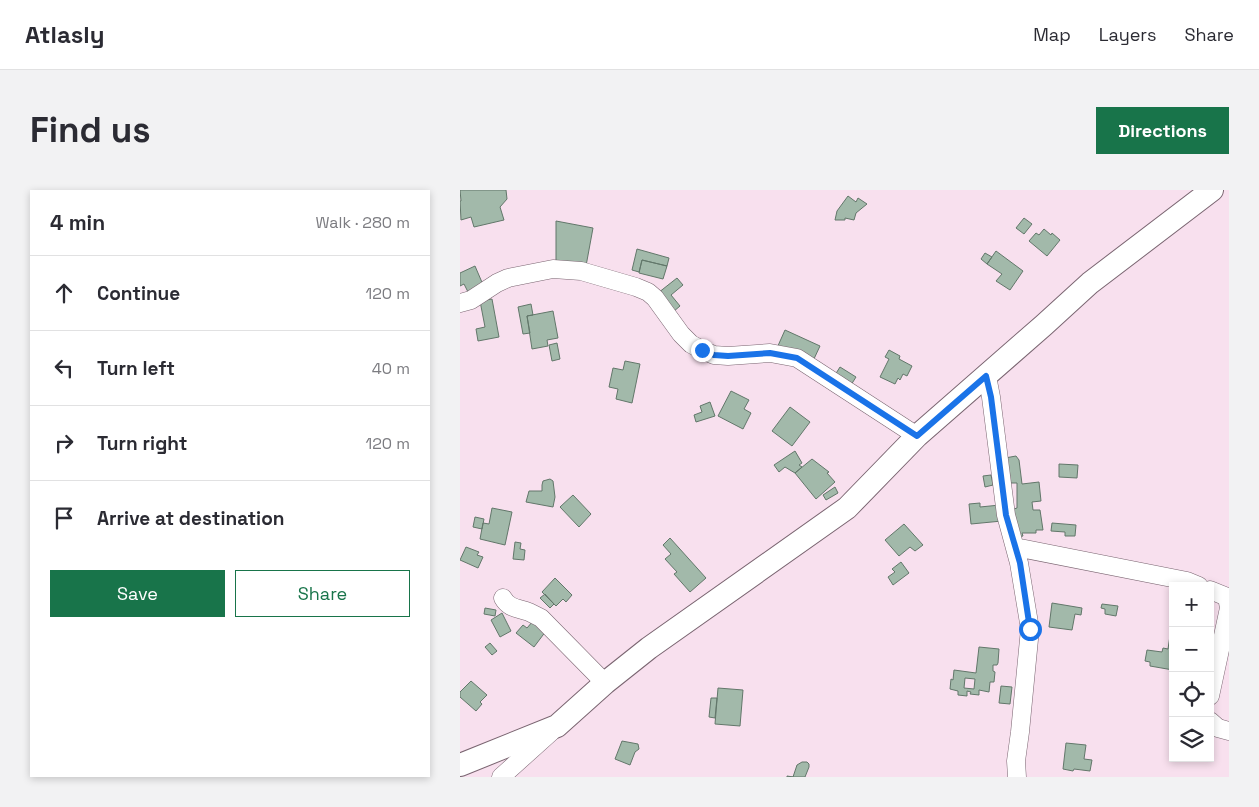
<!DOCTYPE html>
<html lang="en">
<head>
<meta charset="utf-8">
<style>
  :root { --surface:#fff; --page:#f2f2f3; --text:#2b2b33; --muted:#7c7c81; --line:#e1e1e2; --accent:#18744a }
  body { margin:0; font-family:"Space Grotesk",sans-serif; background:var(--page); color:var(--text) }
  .controls { position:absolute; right:15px; bottom:15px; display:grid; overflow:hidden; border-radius:0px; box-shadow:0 2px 8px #0003 }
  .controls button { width:45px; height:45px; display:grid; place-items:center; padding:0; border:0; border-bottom:1px solid var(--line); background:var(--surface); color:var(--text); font:25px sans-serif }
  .stop { position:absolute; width:15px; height:15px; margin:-11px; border:4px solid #1a73e8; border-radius:50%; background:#fff }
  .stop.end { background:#1a73e8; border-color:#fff; box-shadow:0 1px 5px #0008 }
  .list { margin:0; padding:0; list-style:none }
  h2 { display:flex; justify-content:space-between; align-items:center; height:65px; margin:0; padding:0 20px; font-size:21px }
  h2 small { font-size:16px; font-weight:400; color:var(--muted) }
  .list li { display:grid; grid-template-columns:32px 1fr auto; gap:15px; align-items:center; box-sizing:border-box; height:75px; padding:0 20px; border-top:1px solid var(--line) }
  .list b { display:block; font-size:19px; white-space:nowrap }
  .list em { font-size:16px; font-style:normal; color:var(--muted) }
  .actions { display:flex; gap:10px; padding:15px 20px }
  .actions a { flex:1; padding:11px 0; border:1px solid var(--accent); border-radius:0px; text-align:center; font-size:18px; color:var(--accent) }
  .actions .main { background:var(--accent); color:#fff }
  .icon { flex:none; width:28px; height:28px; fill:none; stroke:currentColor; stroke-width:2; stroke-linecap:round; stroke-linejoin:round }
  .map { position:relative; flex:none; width:769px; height:587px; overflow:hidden; border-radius:0px }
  header { display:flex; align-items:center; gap:30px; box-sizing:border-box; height:70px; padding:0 25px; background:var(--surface); border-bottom:1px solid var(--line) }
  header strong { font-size:24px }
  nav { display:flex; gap:28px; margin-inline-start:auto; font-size:18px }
  .intro { display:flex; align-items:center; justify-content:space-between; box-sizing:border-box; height:120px; padding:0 30px }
  h1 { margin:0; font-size:35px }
  .button { padding:12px 22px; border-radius:0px; background:var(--accent); color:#fff; font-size:18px; font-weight:700 }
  main { display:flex; gap:30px; padding:0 30px }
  aside { flex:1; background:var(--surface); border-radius:0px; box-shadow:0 2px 8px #0003 }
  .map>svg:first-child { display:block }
  .building { fill:#a2b9aa; stroke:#62776a; fill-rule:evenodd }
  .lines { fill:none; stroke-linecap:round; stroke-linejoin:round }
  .minor-casing { stroke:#7a6571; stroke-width:19 }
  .major-casing { stroke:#7a6571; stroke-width:24 }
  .minor { stroke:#fff; stroke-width:18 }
  .major { stroke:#fff; stroke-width:22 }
  .route { stroke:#1a73e8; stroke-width:6 }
</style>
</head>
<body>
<header>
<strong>Atlasly</strong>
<nav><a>Map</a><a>Layers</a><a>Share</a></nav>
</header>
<div class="intro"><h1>Find us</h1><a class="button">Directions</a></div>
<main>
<aside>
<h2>4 min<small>Walk · 280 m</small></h2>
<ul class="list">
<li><svg class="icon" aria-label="ahead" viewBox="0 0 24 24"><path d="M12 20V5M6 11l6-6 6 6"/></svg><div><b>Continue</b></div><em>120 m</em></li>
<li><svg class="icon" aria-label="left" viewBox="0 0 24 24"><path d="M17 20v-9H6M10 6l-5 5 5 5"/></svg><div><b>Turn left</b></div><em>40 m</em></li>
<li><svg class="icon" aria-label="right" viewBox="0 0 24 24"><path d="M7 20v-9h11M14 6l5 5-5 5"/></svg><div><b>Turn right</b></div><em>120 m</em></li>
<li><svg class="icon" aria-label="arrive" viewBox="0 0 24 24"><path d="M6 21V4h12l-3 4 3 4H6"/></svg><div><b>Arrive at destination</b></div></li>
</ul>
<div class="actions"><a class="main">Save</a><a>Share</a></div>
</aside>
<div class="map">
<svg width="769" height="587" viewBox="0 0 769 587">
  <rect width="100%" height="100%" fill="#f8e0ee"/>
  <!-- building -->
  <path class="building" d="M0 0H46L47 9 40 17 44 30 14 37 11 27 1 30 0 11H1Z
    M388 6 396 12 398 8 407 14 396 23 394 30 385 28V30H375L377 21Z
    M564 28 572 34 564 44 556 38Z
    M96 31 133 38 126 76H96Z
    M584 39 591 45 592 43 600 50 587 66 569 51 576 43 579 45Z
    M177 59 209 68 207 76 182 70 179 82 172 80Z
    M536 61 563 81 550 100 536 91 542 84 527 74Z
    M525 63 532 67 527 74 521 69Z
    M182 70 207 76 203 89 179 83Z
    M15 76 24 97 9 104 4 94 0 96V83Z
    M217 88 223 95 211 105 220 116 213 122 198 103Z
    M32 109 39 147 18 151 16 139 25 137 20 111Z
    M71 114 73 125 67 126 70 143 63 144 58 117Z
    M93 121 98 148 87 150 88 156 72 159 67 126Z
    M325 140 360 156 353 171 317 158Z
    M97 153 100 169 92 171 89 155Z
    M429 160 440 166 439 169 452 176 447 186 443 184 440 190 438 188 435 194 420 187 429 169 425 167Z
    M165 171 180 174 172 213 156 209 158 199 149 197 153 178 163 180Z
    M380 177 396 187 391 195 375 185Z
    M271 201 289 210 284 219 291 223 283 239 258 226Z
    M250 212 255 226 236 232 234 225 242 222 240 216Z
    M330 217 350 232 332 256 312 241Z
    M335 261 342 273 339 275 342 277 335 283 325 277 319 282 314 275Z
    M556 266 559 270 562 294 579 292 581 311 572 312 573 320H580L583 340H576V343H562L563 346 558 347 551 320 557 318V293H550L545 268Z
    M352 269 369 282 367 283 375 292 356 309 335 283Z
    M599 274 618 275 617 288 599 287Z
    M531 285 533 295 525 297 523 286Z
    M90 289 93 291 95 307 93 317 66 312 69 301H82V295L83 291Z
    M375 297 378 303 366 310 363 305Z
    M113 305 131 324 119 337 100 317Z
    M520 313V317L540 315 542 331 511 334 509 314Z
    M32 318 52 322 45 355 20 349 23 333 29 334Z
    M15 327 24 329 22 339 13 337Z
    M592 333 616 335 615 346H605V342L591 341Z
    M444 334 463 355 455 361 450 357 439 366 425 350Z
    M210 348 246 388 230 402 214 384 217 382 205 369 211 364 203 355Z
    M55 352 61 353 60 359 65 360 64 370 53 369Z
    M6 357 19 362 17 365 23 367 18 378 0 370Z
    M441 372 449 383 433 395 428 387 435 382 432 379Z
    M95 388 112 405 106 412 103 409 96 416 82 402Z
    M85 404 94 414 90 418 80 408Z
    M592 413 622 418 621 425 615 424 612 440 589 437Z
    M642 414 658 416 656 426 645 424V419L641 418Z
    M25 418 36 420 35 426 24 424Z
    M42 423 51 441 40 447 31 430Z
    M73 431 86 441 74 457 56 443 63 435 67 438Z
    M711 439H713V480L690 476V472L685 471 687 460 702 462 703 458 708 459Z
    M30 453 37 461 32 465 25 457Z
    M519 457 539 459 538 473 537 475H533V481L535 482 534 492H530L529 502 519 500V505L510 504 511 502 507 501V506L498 505V501L490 499 491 489 493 490 494 480 516 483ZM505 488 515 489 514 499 504 498Z
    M11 491 27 505 20 512 22 514 16 521 0 507V502Z
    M541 496 552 497 550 514 539 513Z
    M258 498 283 500 280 536 255 534Z
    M251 508H257L255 528 249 527Z
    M162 551 178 554 179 559 175 562 170 575 155 569Z
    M606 553 626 555 624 569 632 570 630 581 614 579 613 581 603 579Z
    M342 572H347L349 574V577L345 587H327V586L333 587 337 575Z"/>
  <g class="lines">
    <defs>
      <path id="minor" d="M0 113 11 110 37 93 48 88 93 79 121 81 176 97 188 102 195 108 221 144 231 154 242 160 254 165 268 166 310 163 337 168 457 246
        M527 186 531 207 546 325 559 373 570 439 560 542 556 571 557 587
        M555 357 727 391 739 396
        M750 400 767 407 769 418 750 506
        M43 408C49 419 59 418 69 422 73 424 77 426 81 428L145 493
        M750 531 758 538 769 541
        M41 587 91 542"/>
      <path id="major" d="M0 575 97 536 145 493 189 458 387 318 457 246 584 135 630 93 752 0"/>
    </defs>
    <!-- minor casing -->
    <use href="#minor" class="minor-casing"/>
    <!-- major casing -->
    <use href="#major" class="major-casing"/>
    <!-- minor -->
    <use href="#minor" class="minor"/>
    <!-- major -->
    <use href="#major" class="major"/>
  </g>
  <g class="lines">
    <!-- route -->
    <path class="route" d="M242 160 254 165 268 166 310 163 337 168 457 246 526 186 531 207 546 325 560 373 570 439"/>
  </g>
</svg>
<div class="controls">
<button>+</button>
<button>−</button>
<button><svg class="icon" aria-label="locate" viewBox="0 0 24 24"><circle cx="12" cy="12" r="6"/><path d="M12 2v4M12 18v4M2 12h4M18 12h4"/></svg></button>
<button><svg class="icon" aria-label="layers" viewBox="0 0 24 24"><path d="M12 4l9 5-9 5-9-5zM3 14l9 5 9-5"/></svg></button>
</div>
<div class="stop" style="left:570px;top:439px"></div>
<div class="stop end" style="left:242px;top:160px"></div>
</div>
</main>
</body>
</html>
